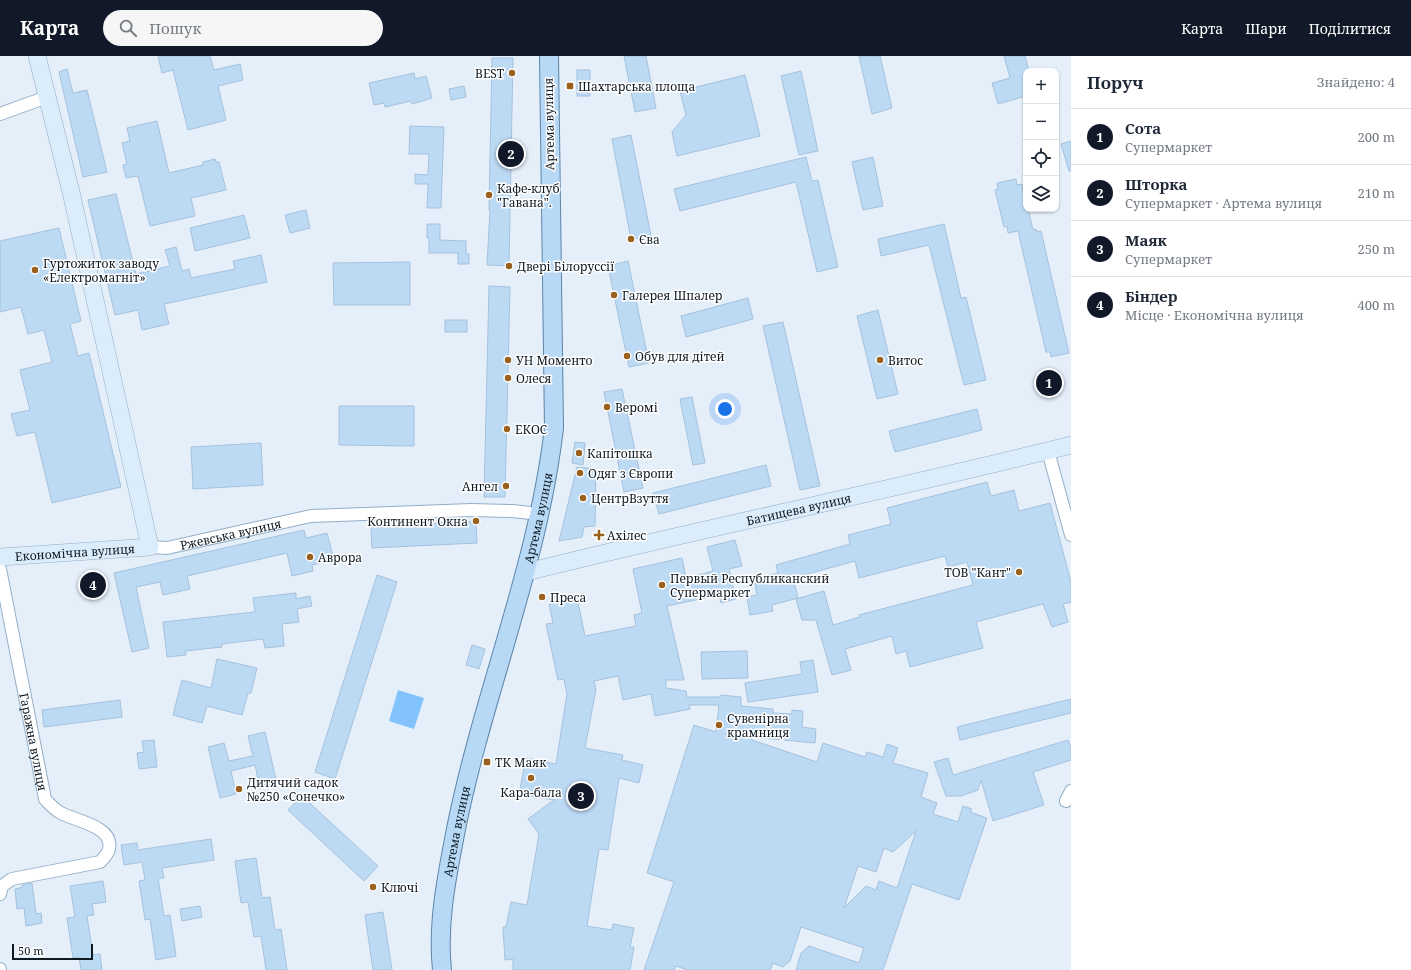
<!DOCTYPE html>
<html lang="uk">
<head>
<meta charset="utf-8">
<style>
  :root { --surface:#fff; --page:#f6f6f7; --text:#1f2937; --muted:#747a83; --line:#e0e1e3; --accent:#111827 }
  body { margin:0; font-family:"Noto Serif",serif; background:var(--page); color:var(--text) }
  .controls { position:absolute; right:12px; top:12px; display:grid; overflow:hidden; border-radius:8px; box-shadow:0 1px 3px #0004 }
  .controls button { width:36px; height:36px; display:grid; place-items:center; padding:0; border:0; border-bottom:1px solid var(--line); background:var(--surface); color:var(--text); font:20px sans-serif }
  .scale { position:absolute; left:12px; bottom:10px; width:81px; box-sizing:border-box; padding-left:4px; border:2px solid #0e1922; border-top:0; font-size:11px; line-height:14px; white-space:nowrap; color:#0e1922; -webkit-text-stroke:3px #fff; paint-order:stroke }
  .you { position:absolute; left:725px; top:353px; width:14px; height:14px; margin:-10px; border:3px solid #fff; border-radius:50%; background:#1a73e8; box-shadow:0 0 0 6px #1a73e833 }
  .badge { display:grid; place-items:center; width:26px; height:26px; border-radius:50%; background:var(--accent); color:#fff; font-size:13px; font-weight:700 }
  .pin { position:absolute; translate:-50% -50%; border:2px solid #fff; box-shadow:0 1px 4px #0006 }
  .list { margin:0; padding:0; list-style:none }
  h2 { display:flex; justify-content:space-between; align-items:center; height:52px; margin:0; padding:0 16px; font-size:17px }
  h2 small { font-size:13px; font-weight:400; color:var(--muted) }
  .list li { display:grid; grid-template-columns:26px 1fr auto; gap:12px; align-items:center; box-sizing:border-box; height:56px; padding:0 16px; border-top:1px solid var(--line) }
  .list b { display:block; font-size:15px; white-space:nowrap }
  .list p { margin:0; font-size:13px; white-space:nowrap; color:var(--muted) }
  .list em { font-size:13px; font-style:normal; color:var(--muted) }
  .icon { flex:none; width:22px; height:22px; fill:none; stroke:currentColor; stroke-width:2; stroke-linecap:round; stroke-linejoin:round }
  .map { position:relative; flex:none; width:1071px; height:914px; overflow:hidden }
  header { display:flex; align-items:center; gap:24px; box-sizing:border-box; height:56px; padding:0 20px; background:var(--accent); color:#fff }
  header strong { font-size:19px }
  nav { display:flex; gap:22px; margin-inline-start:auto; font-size:14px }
  .search { width:280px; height:36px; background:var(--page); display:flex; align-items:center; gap:10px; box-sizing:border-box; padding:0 14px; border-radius:22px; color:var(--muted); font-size:15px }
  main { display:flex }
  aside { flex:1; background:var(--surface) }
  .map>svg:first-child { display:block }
  .green { fill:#82c3fd }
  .building { fill:#bddaf5; stroke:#a5c1dc; fill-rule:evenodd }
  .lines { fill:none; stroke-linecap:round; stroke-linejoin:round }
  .street-casing { stroke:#92aec7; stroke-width:14 }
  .secondary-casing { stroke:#92aec7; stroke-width:18 }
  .primary-casing { stroke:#5d85a8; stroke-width:20 }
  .street { stroke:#fff; stroke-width:12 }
  .secondary { stroke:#dbecfa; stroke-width:17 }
  .primary { stroke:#b8d9f6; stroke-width:18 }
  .poi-dot { fill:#99611d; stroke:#fff; stroke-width:1.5 }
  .labels { text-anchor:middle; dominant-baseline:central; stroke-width:3; stroke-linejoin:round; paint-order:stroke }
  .poi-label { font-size:12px; fill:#0e1922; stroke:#fff; text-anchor:start }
  .street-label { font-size:12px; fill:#0e1922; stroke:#fff }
</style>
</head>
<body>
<header>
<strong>Карта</strong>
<div class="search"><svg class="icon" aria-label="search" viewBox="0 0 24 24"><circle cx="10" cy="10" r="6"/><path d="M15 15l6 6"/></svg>Пошук</div>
<nav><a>Карта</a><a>Шари</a><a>Поділитися</a></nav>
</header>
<main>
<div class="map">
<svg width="1071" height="914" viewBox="0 0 1071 914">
  <rect width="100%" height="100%" fill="#e4effa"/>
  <!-- green -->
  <path class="green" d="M398 634 424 642 414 673 389 665Z"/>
  <!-- building -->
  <path class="building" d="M158 0H210L214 14 240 8 243 24 218 30 226 64 188 74 173 14 162 17Z
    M624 0H646L656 52 635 56Z
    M859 0H880L892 52 872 58Z
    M1004 0H1025L1029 15H1026V40L998 48 992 27 1010 22Z
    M492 2H513L509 210 487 209 490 154H489Z
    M67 13 73 37 87 34 107 116 83 121 59 16Z
    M577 14H590V40H577Z
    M801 15 818 95 799 99 781 20Z
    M414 17 415 23 426 20 432 42 412 48 411 45 385 51 384 47 374 49 369 27Z
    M745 19 760 80 677 100 672 76 686 59 680 35Z
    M464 30 466 41 451 44 449 33Z
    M157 65 169 117 203 109V106L215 103 216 106H219L226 134 191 142 195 160 150 170 138 120 126 122 123 109 127 108 122 87 130 85 127 72Z
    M410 70 444 71 441 152H427L428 128H415V118L428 119 429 98H409Z
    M631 79 651 180 631 183 612 83Z
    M1071 85V115H1069L1061 88Z
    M806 101 812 125 818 124 838 211 817 216 796 126 680 155 674 133Z
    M873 101 883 150 863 154 852 106Z
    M1016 123 1017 129 1022 128 1026 153H1028L1033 174 1036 173 1037 176 1041 175 1069 297 1051 301 1050 296H1046L1018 175 1008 177 1007 170 1004 171 995 134 998 133 997 127Z
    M116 138 136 218 170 210 165 194 176 191 182 215 189 213 191 222 235 213 233 205 261 199 267 226 164 248 169 268 142 274 138 254 115 259 88 144Z
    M306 154 310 172 290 177 285 159Z
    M244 159 250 182 195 195 190 172Z
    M427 168H440V184L466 185V198H469V208H458V197H429V182H427Z
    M944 168 961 242 966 241 986 324 964 329 929 189 881 200 878 183Z
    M59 172 81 265 70 268 78 300 89 297 121 431 52 447 35 376 17 380 11 358 30 354 20 314 52 306 44 274 28 278 21 251 0 256V185Z
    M628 205 649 307 629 311 608 210Z
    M410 206V249H334L333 207Z
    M489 230 510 231 505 441H484Z
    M748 242 753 263 686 281 681 260Z
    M878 254 898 338 877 343 857 260Z
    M445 264H467V276H445Z
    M783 266 820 430 800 434 763 270Z
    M1053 316 1058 335 1045 338 1041 319Z
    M622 333 643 432 624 436 604 336Z
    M692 341 705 407 693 409 680 343Z
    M339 350H414V390L339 389Z
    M977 353 982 374 895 396 889 375Z
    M575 386 585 387 583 409 572 407Z
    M261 387 263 429 193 433 191 391Z
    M766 409 771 430 659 458 653 437Z
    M577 411 596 413 595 470 584 471 582 481 559 485Z
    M987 426 991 440 1014 434 1019 455 1050 447 1071 526V546L1063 548 1068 566 1052 571 1043 548 976 566 983 592 910 611 906 595 896 598 892 580 845 593 851 614 832 619 816 564H802L796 543 824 535 833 569 860 561 859 559 973 529 967 506 948 511 945 500 859 522 855 505 793 522 798 542 772 549 773 555 750 559 747 541 757 539 754 522 778 517 776 509 850 488 848 479 891 468 887 452Z
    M476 465 477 487 372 492 371 470Z
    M304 474 306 482 327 477 334 504 312 509 313 515 292 520 287 497 187 520 190 533 163 539 160 526 136 531 149 592 132 596 114 517Z
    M735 484 742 510 729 513 736 543 721 547 719 539 667 550 684 624H666V632L686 635 687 641H720L721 639 741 641V650L773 653V657L792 658V654L803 655 802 671 816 673 815 687 752 681V684L817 706 823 687 865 701 867 696 883 701 887 688 898 692 893 707 928 717 921 741 937 747 933 758 958 766 963 750 972 753 970 756 987 762 959 844 912 828 883 914H796L801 897 809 890 859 907 864 892 801 871 790 905 783 911 773 907 770 914H688L676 910 674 914H644L674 826 647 817 694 669 716 676 719 649H689L690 653 655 660 651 638 623 644 618 620 594 625 596 633 585 692 623 699 622 704 643 709 639 727 619 722 608 794 599 793 587 870 612 874 613 868 634 872 630 891H634L630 914H513V903L505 904 503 871H506L511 846 527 849 539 778 528 763 554 744 519 738 526 702 556 708 567 638 564 623 558 624 546 568 553 567 549 548 577 542 585 580 636 570 634 559 642 557 633 513 682 502 686 522 713 515 707 491ZM916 775 897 832 879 825 876 834 866 830 844 852 858 810 876 816 884 792 893 796Z
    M96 515 101 541 90 544 84 517Z
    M377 519 397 526 335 723 315 716Z
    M296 537V543L310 540 312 550 297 553 299 566 282 568 284 590 265 592 263 583 222 588V591L185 595 186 599 167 601 163 566 255 556 253 542Z
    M472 589 485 593 479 613 466 609Z
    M747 595 748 622 702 623 701 596Z
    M217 603 257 612 251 637H248L242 659 207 650 202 667 173 659 182 624 211 632Z
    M813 604 818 636 748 646 745 627 802 618 800 606Z
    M1071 643V657L960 684 957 671Z
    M120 644 122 661 44 671 42 654Z
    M265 676 277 728 260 732 255 709 231 715 236 738 220 742 208 691 224 687 229 705 253 700 248 680Z
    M154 684 157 711 139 713 137 697 144 696 142 685Z
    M1068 684 1071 692V704L1033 716 1044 749 993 765 981 724 978 734 961 740H946L934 706 948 702 953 719Z
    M302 740 378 810 364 825 288 754Z
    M211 783 214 804 162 812 164 822H158L164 860 170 859 176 900 156 904 150 863 145 864 139 825 145 824 142 806 124 809 121 789 137 787 138 794Z
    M256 802 262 842 270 841 275 874 281 873 287 914H266L261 880 254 881 248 846 241 847 235 805Z
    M103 825 106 846 92 848 94 859 87 860 93 899 100 898 102 914H81L79 901 73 902 67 862 75 861 70 830Z
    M32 827 36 858 41 857 42 867 26 870 24 852 17 853 15 833 23 831 22 829Z
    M200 850 202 861 182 865 180 853Z
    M383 856 392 914H373L365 859Z"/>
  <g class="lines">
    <defs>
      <g id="street">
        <path d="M0 58 47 41"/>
        <path d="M1048 395 1071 479"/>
        <path id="s1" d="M150 491 167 492 311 460 471 454 512 455 540 458"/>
        <path id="s2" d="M0 513 45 743C50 749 54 753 61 757 75 765 114 770 109 793 108 797 103 803 100 806L12 823 2 830 0 838"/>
        <path d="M1066 745 1071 735"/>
        <path d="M0 913V914"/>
      </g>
      <g id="secondary">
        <path id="s3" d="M0 501 150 491 71 136 37 0"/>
        <path id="s4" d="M527 516C707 471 890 435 1071 389"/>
      </g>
      <g id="primary">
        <path id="s5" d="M442 914C437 867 447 820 456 773 483 638 538 510 554 372L549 0"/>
      </g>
    </defs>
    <!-- street casing -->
    <use href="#street" class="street-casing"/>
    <!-- secondary casing -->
    <use href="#secondary" class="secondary-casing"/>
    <!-- primary casing -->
    <use href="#primary" class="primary-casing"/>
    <!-- street -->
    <use href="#street" class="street"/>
    <!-- secondary -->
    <use href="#secondary" class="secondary"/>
    <!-- primary -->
    <use href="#primary" class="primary"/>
  </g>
  <!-- markers -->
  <g class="poi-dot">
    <circle cx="512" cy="17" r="4"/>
    <rect x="566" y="26" width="8" height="8" rx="2"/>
    <circle cx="489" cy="139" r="4"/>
    <circle cx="631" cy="183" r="4"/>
    <circle cx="509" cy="210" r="4"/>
    <circle cx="35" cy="214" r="4"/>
    <circle cx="614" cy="239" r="4"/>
    <circle cx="627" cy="300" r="4"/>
    <circle cx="508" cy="304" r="4"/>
    <circle cx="880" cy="304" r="4"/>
    <circle cx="508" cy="322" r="4"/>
    <circle cx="607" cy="351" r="4"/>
    <circle cx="507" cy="373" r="4"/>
    <circle cx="579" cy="397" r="4"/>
    <circle cx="580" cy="417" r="4"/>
    <circle cx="506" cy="430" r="4"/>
    <circle cx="583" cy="442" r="4"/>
    <circle cx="476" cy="465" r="4"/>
    <path d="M597 473h4v4h4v4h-4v4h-4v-4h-4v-4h4z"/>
    <circle cx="310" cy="501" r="4"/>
    <circle cx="1019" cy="516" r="4"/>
    <circle cx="662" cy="529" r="4"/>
    <circle cx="542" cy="541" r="4"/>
    <circle cx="719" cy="669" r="4"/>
    <rect x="483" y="702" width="8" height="8" rx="2"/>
    <circle cx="531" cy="722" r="4"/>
    <circle cx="239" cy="733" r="4"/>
    <circle cx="373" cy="831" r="4"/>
  </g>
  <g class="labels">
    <!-- poi labels -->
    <g class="poi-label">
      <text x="504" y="17" text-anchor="end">BEST</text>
      <text x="578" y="30">Шахтарська площа</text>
      <text x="497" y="132">Кафе-клуб<tspan x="497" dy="14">"Гавана".</tspan></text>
      <text x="639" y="183">Єва</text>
      <text x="43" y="207">Гуртожиток заводу<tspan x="43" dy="14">«Електромагніт»</tspan></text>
      <text x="517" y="210">Двері Білоруссії</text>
      <text x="622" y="239">Галерея Шпалер</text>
      <text x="635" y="300">Обув для дітей</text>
      <text x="516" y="304">УН Моменто</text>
      <text x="888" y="304">Витос</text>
      <text x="516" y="322">Олеся</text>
      <text x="615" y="351">Веромі</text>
      <text x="515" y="373">ЕКОС</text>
      <text x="587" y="397">Капітошка</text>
      <text x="588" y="417">Одяг з Європи</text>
      <text x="498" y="430" text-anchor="end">Ангел</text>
      <text x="591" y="442">ЦентрВзуття</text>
      <text x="468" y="465" text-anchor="end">Континент Окна</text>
      <text x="607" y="479">Ахілес</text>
      <text x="318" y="501">Аврора</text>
      <text x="1011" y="516" text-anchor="end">ТОВ "Кант"</text>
      <text x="670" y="522">Первый Республиканский<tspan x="670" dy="14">Супермаркет</tspan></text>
      <text x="550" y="541">Преса</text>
      <text x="727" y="662">Сувенірна<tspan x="727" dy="14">крамниця</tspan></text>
      <text x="495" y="706">ТК Маяк</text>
      <text x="247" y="726">Дитячий садок<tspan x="247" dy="14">№250 «Сонечко»</tspan></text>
      <text x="531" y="736" text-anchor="middle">Кара-бала</text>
      <text x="381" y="831">Ключі</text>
    </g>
    <!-- street labels -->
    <g class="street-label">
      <text transform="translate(549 68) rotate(-91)">Артема вулиця</text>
      <text stroke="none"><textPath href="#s4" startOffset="279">Батищева вулиця</textPath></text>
      <text stroke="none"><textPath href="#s5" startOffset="464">Артема вулиця</textPath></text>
      <text stroke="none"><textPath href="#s1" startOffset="82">Ржевська вулиця</textPath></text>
      <text stroke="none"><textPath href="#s3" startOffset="75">Економічна вулиця</textPath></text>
      <text stroke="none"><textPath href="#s2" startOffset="176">Гаражна вулиця</textPath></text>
      <text stroke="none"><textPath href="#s5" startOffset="140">Артема вулиця</textPath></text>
    </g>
  </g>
</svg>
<div class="controls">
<button>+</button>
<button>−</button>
<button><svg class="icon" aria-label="locate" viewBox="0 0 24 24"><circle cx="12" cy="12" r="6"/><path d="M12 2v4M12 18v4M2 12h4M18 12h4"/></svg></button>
<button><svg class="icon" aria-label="layers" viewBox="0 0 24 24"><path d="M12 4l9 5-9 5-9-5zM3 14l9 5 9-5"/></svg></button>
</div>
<div class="scale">50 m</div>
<div class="you"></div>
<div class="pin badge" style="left:1049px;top:327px">1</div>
<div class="pin badge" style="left:511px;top:98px">2</div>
<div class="pin badge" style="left:581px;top:740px">3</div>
<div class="pin badge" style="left:93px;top:529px">4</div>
</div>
<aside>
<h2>Поруч<small>Знайдено: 4</small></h2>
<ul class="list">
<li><span class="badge">1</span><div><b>Сота</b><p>Супермаркет</p></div><em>200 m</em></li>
<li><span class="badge">2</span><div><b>Шторка</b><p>Супермаркет · Артема вулиця</p></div><em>210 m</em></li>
<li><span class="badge">3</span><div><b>Маяк</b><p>Супермаркет</p></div><em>250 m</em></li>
<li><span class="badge">4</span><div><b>Біндер</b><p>Місце · Економічна вулиця</p></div><em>400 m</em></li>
</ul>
</aside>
</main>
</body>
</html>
